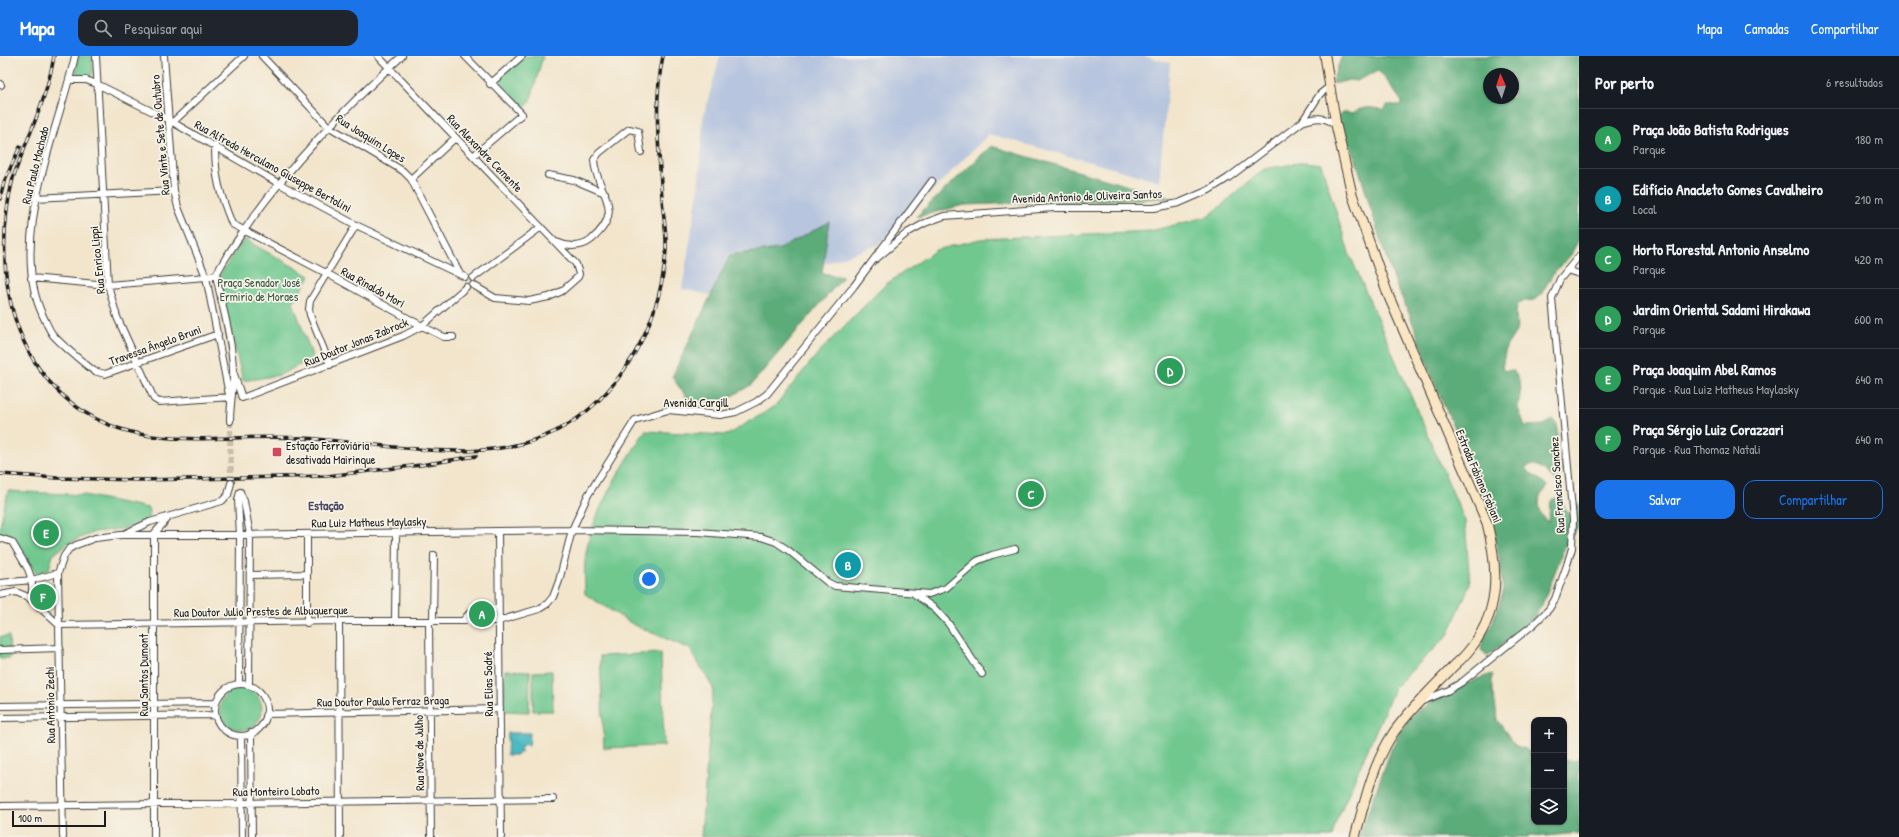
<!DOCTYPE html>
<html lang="pt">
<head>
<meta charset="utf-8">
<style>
  :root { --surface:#171b24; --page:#20242c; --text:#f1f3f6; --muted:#9ea1a6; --line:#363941; --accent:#1a73e8 }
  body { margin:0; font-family:"Patrick Hand",sans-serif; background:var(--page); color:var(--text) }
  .controls { position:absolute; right:12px; bottom:12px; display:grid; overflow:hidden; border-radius:8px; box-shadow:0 1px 3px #0004 }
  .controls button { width:36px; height:36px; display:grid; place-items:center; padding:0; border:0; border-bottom:1px solid var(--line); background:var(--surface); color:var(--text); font:20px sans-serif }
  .compass { position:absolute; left:1483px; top:12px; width:36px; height:36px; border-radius:50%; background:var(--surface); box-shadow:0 1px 3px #0004; rotate:357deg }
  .scale { position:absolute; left:12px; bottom:10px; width:94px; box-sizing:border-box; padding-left:4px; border:2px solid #1c1c1c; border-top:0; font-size:11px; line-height:14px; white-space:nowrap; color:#1c1c1c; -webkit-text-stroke:3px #f7f3e8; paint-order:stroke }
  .you { position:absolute; left:649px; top:523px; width:14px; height:14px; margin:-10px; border:3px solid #fff; border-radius:50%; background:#1a73e8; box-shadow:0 0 0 6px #1a73e833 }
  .badge { display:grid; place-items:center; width:26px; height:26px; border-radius:50%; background:var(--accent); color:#fff; font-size:13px; font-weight:700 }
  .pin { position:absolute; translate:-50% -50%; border:2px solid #fff; box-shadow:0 1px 4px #0006 }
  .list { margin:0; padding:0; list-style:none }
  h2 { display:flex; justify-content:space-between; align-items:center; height:52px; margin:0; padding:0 16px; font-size:17px }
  h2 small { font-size:13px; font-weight:400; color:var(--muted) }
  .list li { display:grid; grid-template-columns:26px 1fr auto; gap:12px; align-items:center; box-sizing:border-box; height:60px; padding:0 16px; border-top:1px solid var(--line) }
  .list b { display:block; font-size:15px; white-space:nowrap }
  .list p { margin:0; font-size:13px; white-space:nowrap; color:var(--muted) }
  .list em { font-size:13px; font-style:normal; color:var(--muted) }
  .actions { display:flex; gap:8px; padding:12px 16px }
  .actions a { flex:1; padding:9px 0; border:1px solid var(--accent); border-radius:12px; text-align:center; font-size:14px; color:var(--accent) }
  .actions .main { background:var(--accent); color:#fff }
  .icon { flex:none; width:22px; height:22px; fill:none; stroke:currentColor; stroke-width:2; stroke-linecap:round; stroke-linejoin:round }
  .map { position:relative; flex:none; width:1579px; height:781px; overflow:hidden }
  header { display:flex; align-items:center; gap:24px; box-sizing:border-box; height:56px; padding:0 20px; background:var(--accent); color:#fff }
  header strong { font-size:19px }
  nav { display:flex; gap:22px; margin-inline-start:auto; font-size:14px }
  .search { width:280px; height:36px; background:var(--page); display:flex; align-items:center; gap:10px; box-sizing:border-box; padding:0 14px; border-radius:12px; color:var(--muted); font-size:15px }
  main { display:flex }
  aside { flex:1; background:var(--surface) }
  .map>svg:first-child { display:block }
  .industrial { fill:#b7c5de }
  .green { fill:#70c88f; stroke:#467256 }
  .forest { fill:#5cac7a; stroke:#3c644b; fill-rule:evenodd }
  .water { fill:#4cbac3; stroke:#346b70 }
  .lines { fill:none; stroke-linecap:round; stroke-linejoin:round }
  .street-tunnel { stroke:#c7bda9; stroke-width:6; stroke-dasharray:6 3; stroke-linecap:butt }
  .street-casing { stroke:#3c3a36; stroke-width:8 }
  .secondary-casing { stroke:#3c3a36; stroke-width:11 }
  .street { stroke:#fff; stroke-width:6 }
  .secondary { stroke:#fbe6c4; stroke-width:9 }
  .rail-casing { stroke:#1c1c1c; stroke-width:3.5 }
  .rail { stroke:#f7f3e8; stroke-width:2; stroke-dasharray:6; stroke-linecap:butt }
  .poi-dot { fill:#d1495b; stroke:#f7f3e8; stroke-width:1.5 }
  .labels { text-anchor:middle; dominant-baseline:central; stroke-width:3.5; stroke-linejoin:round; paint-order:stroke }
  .street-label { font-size:12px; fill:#1c1c1c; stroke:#f7f3e8 }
  .park-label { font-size:12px; fill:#395844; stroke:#f7f3e8 }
  .poi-label { font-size:12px; fill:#1c1c1c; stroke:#f7f3e8; text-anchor:start }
  .neighbourhood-label { font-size:13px; font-weight:bold; fill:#4f4a61; stroke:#f7f3e8 }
</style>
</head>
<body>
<header>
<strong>Mapa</strong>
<div class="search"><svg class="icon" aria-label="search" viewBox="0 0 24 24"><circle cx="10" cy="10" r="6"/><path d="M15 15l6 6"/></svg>Pesquisar aqui</div>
<nav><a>Mapa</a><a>Camadas</a><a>Compartilhar</a></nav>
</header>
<main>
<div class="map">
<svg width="1579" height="781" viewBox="0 0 1579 781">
  <rect width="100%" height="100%" fill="#f7f3e8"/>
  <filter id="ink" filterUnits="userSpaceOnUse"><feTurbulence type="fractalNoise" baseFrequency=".025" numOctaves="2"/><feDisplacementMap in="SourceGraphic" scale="8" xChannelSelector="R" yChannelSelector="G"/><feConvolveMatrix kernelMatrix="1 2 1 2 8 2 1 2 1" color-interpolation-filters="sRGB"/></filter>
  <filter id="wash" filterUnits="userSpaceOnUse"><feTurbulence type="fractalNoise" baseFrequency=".012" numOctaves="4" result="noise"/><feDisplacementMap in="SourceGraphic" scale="16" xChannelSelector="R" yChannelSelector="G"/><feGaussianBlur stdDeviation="0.9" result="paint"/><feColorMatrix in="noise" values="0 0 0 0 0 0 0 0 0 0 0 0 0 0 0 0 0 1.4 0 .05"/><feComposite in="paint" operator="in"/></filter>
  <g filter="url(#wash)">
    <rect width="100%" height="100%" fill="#f2e5cc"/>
    <!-- industrial -->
    <path class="industrial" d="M720 0H1144L1170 7 1159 125 989 78 878 189 724 242 682 233 698 136 703 62Z"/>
    <!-- green -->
    <path class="green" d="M77 0H92L93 14 91 22 76 20Z
      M525 0H543L530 46 522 55 493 27Z
      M1304 106 1321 108 1349 197 1465 465 1470 528 1448 579 1395 631 1335 768 1332 781H701L713 632 690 593 634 569 585 538C585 527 584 515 585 504 590 458 621 414 645 375L727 379 774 351 819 296 885 229 936 194 980 183 1151 175 1209 160 1264 113Z
      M244 183 310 220 293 247 313 302 280 319 243 325 223 242 220 219Z
      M8 435 84 439 148 452 150 461 129 472 95 476 68 487 53 499 49 513 36 518 20 492 11 480 0 478C0 464 5 450 8 435Z
      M46 525 51 527V552L44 553C34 543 26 529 46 525Z
      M493 554V560L490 561H468L474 555Z
      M9 580 10 602 0 603V581Z
      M661 597 664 690 604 692 600 600Z
      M505 614 530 615 529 656 503 655Z
      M552 615 553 655H533V616Z
      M220 653a21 21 0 1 1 42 0a21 21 0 1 1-42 0Z"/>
    <!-- forest -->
    <path class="forest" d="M1342 0H1579V183L1571 199 1553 218 1540 240 1535 244 1523 245 1518 248 1516 255 1517 274 1506 291 1502 312 1505 315 1513 314 1519 324 1521 332 1518 352 1525 370 1544 369 1552 363 1557 368 1558 395 1562 415 1559 424 1555 425C1548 417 1536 403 1525 412 1531 420 1541 422 1547 430 1546 434 1543 436 1541 439 1537 445 1540 458 1545 464L1549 465C1550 455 1547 439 1561 443L1567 457 1571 460 1574 459 1575 451 1579 448V471L1566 488 1542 549 1533 563 1488 600 1481 594 1483 584 1493 565 1503 537 1500 505 1489 459 1464 395 1436 331 1409 257 1396 229 1380 183 1356 104 1336 62 1345 56 1353 57C1362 50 1373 51 1384 54L1387 49H1401L1402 46 1384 20 1378 15 1356 25 1349 24 1334 28 1333 23ZM1489 18H1513V42H1489Z
      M991 90 1170 142 964 149 916 161Z
      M829 166 822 217 843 221 751 329 725 344 690 346 672 321 730 199 780 193Z
      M1492 618V635L1496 653 1497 664 1516 690 1526 693 1534 701V766H1564V705L1579 704V777L1546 780 1531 779 1527 781H1359L1391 694 1400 675 1413 658 1462 628Z"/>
    <!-- water -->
    <path class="water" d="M508 677H530L529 690 525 688 521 690 520 693 522 696 516 699H507Z"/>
  </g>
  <g filter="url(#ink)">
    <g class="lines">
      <!-- street-tunnel -->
      <path class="street-tunnel" d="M230 365 231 427"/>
      <defs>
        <path id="street" d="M75 0C58 76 7 185 43 260 46 266 49 274 53 279 65 292 80 304 94 315L105 318 218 278
          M96 0 108 229 117 261 154 343 159 346 231 341
          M164 0 174 135 178 151 206 221 230 344
          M262 0 328 70 403 115 411 123 460 218
          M378 0 576 208 579 218 578 221 562 235 549 241 529 245 495 242 473 229
          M465 0 522 58 473 100
          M69 24H86L97 28 167 63 278 127 356 169 465 221
          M0 28 1 29
          M490 28 522 0
          M173 66 244 0
          M1302 66C1315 61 1325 60 1336 69
          M215 89C215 123 220 138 232 168L326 217 422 270 444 281H453
          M548 119 574 124 605 137
          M411 123 455 82
          M35 142 174 135
          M556 186C567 191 581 192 591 184 628 152 596 138 594 104L599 97 629 73 638 75 641 96
          M876 203 907 177 925 167 944 160 1054 152H1154L1179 147 1209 134 1228 122 1302 66 1320 38 1329 31
          M1567 214 1579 218
          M216 219C222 250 232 282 233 313 234 331 230 348 230 365
          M31 222 108 229 206 221 216 219C226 199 240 181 252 163 296 102 347 50 402 0
          M473 222 541 171
          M330 309 310 259 309 253 310 245 356 169
          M233 315 242 342 403 280 422 270 466 231
          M240 436 244 445 250 479 249 629
          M498 475 501 781
          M124 478 150 466 222 445 228 439 231 427
          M307 478V567
          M0 482 12 486 28 513 32 524V544
          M250 519 307 518
          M0 527 32 524 58 517
          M913 537 935 553 948 567 982 618
          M0 539 16 536 28 541 59 569 339 565H498L539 553 547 548 553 541 559 525 572 474 588 439 635 364 668 354 720 359 736 356 756 346 767 338 854 230 932 125
          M339 565 340 781
          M395 565 396 477
          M429 565 431 781
          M433 565 434 499
          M463 565C474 549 480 553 498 553
          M0 594 60 592
          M239 628 240 479 238 444 240 436
          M215 654a26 26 0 1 1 52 0a26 26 0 1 1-52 0Z
          M1420 646 1449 634 1462 626 1534 568 1549 553 1555 543 1567 509 1572 492 1573 464 1552 242 1560 223 1579 200
          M0 650 216 647
          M266 658 500 653
          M0 662 215 659
          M251 677 252 781
          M241 680 242 781
          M0 750 553 743
          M63 781 58 517 64 500 69 493 76 489 95 482 121 479H240L572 474 698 476 761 481 776 486 788 494 827 526 835 530 929 538 946 532 977 505 992 499 1015 493
          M154 781V478L168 462"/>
        <path id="secondary" d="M1325 0 1336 69 1352 138 1389 241 1487 467C1499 515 1501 558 1466 598 1461 604 1454 609 1449 615 1430 634 1409 655 1394 676 1373 707 1365 745 1355 781"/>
      </defs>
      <!-- street casing -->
      <use href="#street" class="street-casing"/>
      <!-- secondary casing -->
      <use href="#secondary" class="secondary-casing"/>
      <!-- street -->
      <use href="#street" class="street"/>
      <!-- secondary -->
      <use href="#secondary" class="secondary"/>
      <defs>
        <path id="rail" d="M54 0C47 43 27 82 13 122 0 175 1 236 24 286 32 304 43 320 57 334 126 404 215 376 302 382 419 389 544 431 624 314 649 278 663 238 666 194 667 177 663 159 662 142 659 95 653 46 663 0
          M0 143 4 126 20 91
          M0 418 57 422 140 424 327 420 421 409 476 400"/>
      </defs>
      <!-- rail casing -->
      <use href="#rail" class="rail-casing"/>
      <!-- rail -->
      <use href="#rail" class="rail"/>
    </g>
  </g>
  <!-- markers -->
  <rect class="poi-dot" x="272" y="391" width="10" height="10" rx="2"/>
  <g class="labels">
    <!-- street labels -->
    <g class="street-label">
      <text transform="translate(160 79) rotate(-95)">Rua Vinte e Sete de Outubro</text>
      <text transform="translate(371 82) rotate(32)">Rua Joaquim Lopes</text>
      <text transform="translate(485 97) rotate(46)">Rua Alexandre Cemente</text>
      <text transform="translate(35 109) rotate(-76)">Rua Paulo Machado</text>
      <text transform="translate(273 110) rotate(29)">Rua Alfredo Herculano Giuseppe Bertolini</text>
      <text transform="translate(1087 140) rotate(-2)">Avenida Antonio de Oliveira Santos</text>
      <text transform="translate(97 204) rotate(-96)">Rua Enrico Lippi</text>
      <text transform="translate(373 231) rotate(29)">Rua Rinaldo Mori</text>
      <text transform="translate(356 286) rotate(-22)">Rua Doutor Jonas Zabrock</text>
      <text transform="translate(155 289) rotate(-20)">Travessa Ângelo Bruni</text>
      <text x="696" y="346">Avenida Cargill</text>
      <text transform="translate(1479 420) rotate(67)">Estrada Fabiano Fabiani</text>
      <text transform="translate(1557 429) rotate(-94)">Rua Francisco Sanchez</text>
      <text transform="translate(369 466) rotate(-1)">Rua Luiz Matheus Maylasky</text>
      <text transform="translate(261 555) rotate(-1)">Rua Doutor Julio Prestes de Albuquerque</text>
      <text transform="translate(143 619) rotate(-90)">Rua Santos Dumont</text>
      <text transform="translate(488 628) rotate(-91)">Rua Elias Sodré</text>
      <text transform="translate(383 645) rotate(-1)">Rua Doutor Paulo Ferraz Braga</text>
      <text transform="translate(50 649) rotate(-91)">Rua Antonio Zechi</text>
      <text transform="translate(419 697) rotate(-91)">Rua Nove de Julho</text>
      <text transform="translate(276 735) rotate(-1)">Rua Monteiro Lobato</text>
    </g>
    <!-- park labels -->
    <g class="park-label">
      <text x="259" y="226">Praça Senador José<tspan x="259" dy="14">Ermirio de Moraes</tspan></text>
    </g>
    <!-- poi labels -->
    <g class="poi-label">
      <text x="286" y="389">Estação Ferroviária<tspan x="286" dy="14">desativada Mairinque</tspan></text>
    </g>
    <!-- neighbourhood labels -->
    <g class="neighbourhood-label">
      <text x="326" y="449">Estação</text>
    </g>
  </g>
</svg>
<div class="controls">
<button>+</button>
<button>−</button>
<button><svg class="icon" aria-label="layers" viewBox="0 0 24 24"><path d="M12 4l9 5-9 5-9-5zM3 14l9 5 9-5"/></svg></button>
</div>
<svg class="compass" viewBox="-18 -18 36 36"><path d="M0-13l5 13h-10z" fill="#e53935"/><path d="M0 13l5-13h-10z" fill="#9ea1a6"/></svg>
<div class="scale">100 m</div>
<div class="you"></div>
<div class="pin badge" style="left:482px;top:558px;background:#2e9e5b">A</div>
<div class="pin badge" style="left:848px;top:509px;background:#0f9aa8">B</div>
<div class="pin badge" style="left:1031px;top:438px;background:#2e9e5b">C</div>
<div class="pin badge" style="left:1170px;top:315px;background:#2e9e5b">D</div>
<div class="pin badge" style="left:46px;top:477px;background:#2e9e5b">E</div>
<div class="pin badge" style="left:43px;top:541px;background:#2e9e5b">F</div>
</div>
<aside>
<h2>Por perto<small>6 resultados</small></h2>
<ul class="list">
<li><span class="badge" style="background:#2e9e5b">A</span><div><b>Praça João Batista Rodrigues</b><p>Parque</p></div><em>180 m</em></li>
<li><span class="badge" style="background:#0f9aa8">B</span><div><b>Edifício Anacleto Gomes Cavalheiro</b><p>Local</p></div><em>210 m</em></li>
<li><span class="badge" style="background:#2e9e5b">C</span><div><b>Horto Florestal Antonio Anselmo</b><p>Parque</p></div><em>420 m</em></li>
<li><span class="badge" style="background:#2e9e5b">D</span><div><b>Jardim Oriental Sadami Hirakawa</b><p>Parque</p></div><em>600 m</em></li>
<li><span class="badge" style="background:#2e9e5b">E</span><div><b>Praça Joaquim Abel Ramos</b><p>Parque · Rua Luiz Matheus Maylasky</p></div><em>640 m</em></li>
<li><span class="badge" style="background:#2e9e5b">F</span><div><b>Praça Sérgio Luiz Corazzari</b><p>Parque · Rua Thomaz Natali</p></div><em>640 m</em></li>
</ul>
<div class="actions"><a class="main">Salvar</a><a>Compartilhar</a></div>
</aside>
</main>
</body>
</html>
